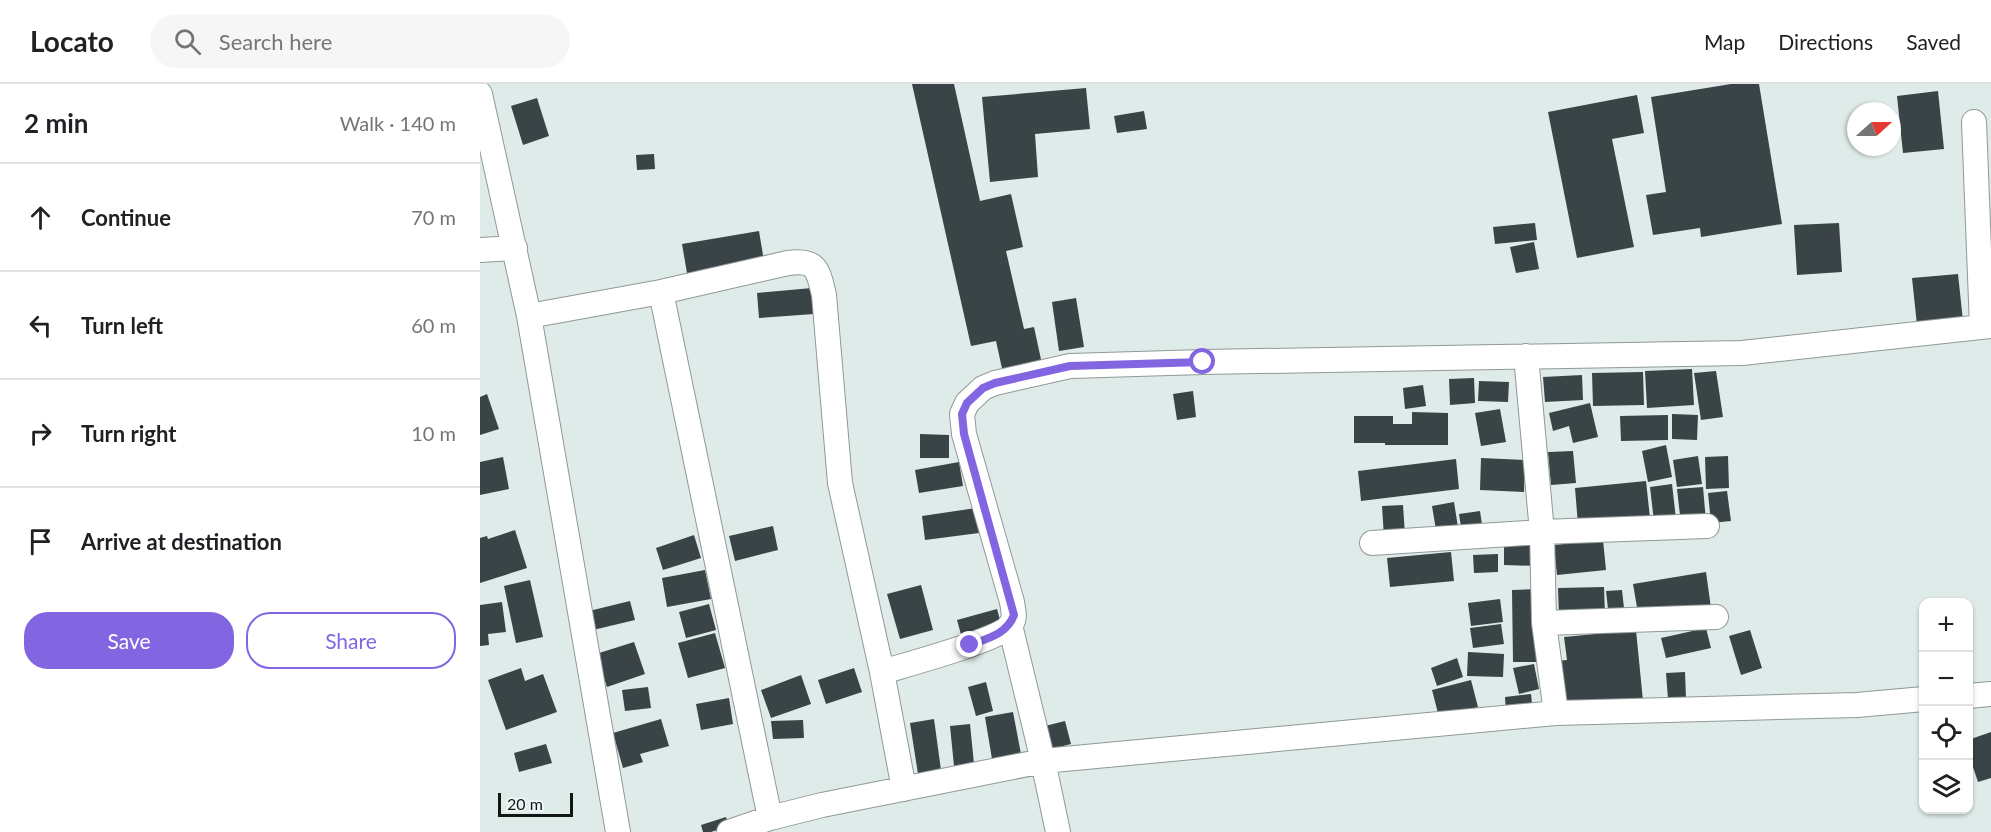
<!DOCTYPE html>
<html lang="en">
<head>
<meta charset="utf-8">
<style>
  :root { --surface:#fff; --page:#f6f6f6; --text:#202124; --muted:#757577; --line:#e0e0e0; --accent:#8266e1 }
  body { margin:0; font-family:Lato,sans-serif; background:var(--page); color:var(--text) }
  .controls { position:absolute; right:18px; bottom:18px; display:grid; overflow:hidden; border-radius:12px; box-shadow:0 2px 4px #0004 }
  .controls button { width:54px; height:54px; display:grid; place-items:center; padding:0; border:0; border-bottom:2px solid var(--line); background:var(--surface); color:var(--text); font:30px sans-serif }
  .compass { position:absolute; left:1367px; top:18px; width:54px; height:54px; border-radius:50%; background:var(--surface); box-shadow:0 2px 4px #0004; rotate:69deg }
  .scale { position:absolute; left:18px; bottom:15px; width:75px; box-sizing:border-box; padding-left:6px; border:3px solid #121615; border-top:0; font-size:16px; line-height:21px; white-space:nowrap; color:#121615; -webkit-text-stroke:4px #ecf8f7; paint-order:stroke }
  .stop { position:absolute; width:18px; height:18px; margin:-14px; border:4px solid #8266e1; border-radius:50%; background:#fff }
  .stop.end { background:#8266e1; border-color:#fff; box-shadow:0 2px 6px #0008 }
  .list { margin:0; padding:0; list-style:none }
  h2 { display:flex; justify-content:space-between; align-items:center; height:78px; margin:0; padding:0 24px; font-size:26px }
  h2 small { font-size:20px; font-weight:400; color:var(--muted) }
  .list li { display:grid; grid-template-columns:39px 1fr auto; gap:18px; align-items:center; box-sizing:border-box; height:108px; padding:0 24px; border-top:2px solid var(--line) }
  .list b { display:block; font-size:22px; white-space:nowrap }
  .list em { font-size:20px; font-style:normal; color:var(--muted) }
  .actions { display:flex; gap:12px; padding:18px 24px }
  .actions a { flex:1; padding:14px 0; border:2px solid var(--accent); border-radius:24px; text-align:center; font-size:21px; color:var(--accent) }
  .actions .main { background:var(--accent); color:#fff }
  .icon { flex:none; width:33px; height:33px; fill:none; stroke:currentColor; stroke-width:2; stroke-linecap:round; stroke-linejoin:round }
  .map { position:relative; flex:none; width:1511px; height:748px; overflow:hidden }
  header { display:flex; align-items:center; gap:36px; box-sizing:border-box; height:84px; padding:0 30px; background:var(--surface); border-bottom:2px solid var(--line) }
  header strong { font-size:28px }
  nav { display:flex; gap:33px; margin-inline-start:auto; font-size:21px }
  .search { width:420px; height:54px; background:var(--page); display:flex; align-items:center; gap:15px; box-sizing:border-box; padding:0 21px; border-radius:33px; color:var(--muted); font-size:22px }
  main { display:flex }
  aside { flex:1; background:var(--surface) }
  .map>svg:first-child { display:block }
  .building { fill:#3a4345 }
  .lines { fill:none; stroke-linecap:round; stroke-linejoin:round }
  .minor-casing { stroke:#8e9998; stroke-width:26 }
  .minor { stroke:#fff; stroke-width:24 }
  .route { stroke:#8266e1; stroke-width:8 }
</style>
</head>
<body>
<header>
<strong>Locato</strong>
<div class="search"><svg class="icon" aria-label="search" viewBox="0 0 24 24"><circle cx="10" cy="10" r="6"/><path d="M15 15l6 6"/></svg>Search here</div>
<nav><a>Map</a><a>Directions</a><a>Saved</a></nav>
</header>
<main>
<aside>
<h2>2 min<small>Walk · 140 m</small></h2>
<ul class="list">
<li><svg class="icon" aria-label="ahead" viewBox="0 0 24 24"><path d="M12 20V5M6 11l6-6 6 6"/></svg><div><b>Continue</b></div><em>70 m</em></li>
<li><svg class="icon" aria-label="left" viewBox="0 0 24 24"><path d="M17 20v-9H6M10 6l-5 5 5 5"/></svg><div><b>Turn left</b></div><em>60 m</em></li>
<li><svg class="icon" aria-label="right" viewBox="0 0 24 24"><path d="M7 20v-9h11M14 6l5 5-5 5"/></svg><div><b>Turn right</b></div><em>10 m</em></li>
<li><svg class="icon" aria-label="arrive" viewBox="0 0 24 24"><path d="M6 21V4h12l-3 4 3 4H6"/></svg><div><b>Arrive at destination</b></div></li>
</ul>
<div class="actions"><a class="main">Save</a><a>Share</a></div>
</aside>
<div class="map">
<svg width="1511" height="748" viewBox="0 0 1511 748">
  <rect width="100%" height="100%" fill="#dfebe9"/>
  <!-- building -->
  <path class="building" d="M432 0H474L500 117 531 110 543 163 526 167 544 245 554 243 562 280 523 289 516 257 491 262Z
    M1251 0H1279L1302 140 1221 153 1220 144 1173 151 1166 111 1186 108 1171 13Z
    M606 4 610 45 555 50 558 93 510 98 502 13Z
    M1458 7 1464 65 1423 69 1417 12Z
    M1157 11 1164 49 1132 55 1154 163 1097 174 1068 28Z
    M57 14 69 52 43 61 31 22Z
    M664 27 667 45 637 49 634 32Z
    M174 70 175 85 157 86 156 71Z
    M1055 139 1057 156 1015 160 1013 143Z
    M1359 139 1362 188 1317 191 1314 141Z
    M279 147 285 183 208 195 202 160Z
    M1054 158 1059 185 1036 189 1030 163Z
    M1478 190 1483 237 1437 241 1432 194Z
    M332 204 334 230 279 234 277 209Z
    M596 214 604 263 579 267 572 218Z
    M1212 285 1214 321 1167 324 1165 287Z
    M1236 287 1243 333 1221 336 1214 289Z
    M1163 288 1164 321 1113 322 1112 289Z
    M1102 291 1103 316 1065 318 1063 293Z
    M994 294 995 319 970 321 969 295Z
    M999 297 1029 298 1028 318 998 317Z
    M943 301 946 322 925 325 923 304Z
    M713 307 716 333 697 336 693 310Z
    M7 310 19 345 0 351V313Z
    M1110 319 1118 353 1093 359 1089 342 1073 347 1069 329Z
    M1020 325 1026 358 1001 362 995 329Z
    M932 328 968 329V361H905V359H874V332H913V340H932Z
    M1192 330 1218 331 1217 356 1192 355Z
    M1188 331V356L1141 357 1140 332Z
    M440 350 469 351V374H440Z
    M1186 361 1192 393 1168 398 1162 367Z
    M1093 367 1096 399 1071 401 1068 368Z
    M1218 372 1222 400 1197 403 1193 376Z
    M1248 372 1249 404 1226 405 1225 373Z
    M23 373 29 405 0 411V378Z
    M1001 374 1045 376 1044 408 1000 406Z
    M976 375 979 405 881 417 878 387Z
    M479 378 483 402 439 409 435 386Z
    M1166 397 1170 434 1098 441 1095 404Z
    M1192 400 1196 435 1174 438 1170 403Z
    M1223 403 1226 437 1201 440 1197 405Z
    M1247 407 1251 437 1231 439 1228 409Z
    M974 418 978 443 956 446 952 422Z
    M923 421 925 451 904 453 902 422Z
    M496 424 499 449 445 456 442 432Z
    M1000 427 1003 447 982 450 979 430Z
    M293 442 298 466 255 477 249 452Z
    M35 446 47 484 0 499V454L7 452 8 455Z
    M214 451 221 474 183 486 176 464Z
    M1123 456 1126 486 1077 491 1074 461Z
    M1024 462H1057V482L1024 481Z
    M971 468 974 497 910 503 907 474Z
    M1018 470V488L994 489 993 471Z
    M225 486 231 515 187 523 182 494Z
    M1226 488 1231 524 1159 535 1153 500Z
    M50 496 63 553 36 559 24 502Z
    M441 501 453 546 420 555 407 510Z
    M1124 503 1125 531 1079 532 1078 504Z
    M1061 505 1062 578H1033L1032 506Z
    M1142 506 1144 524 1128 525 1126 507Z
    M1020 515 1023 538 991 542 988 519Z
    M150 517 155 536 113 546 109 527Z
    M22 518 26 548 8 550 9 561 0 562V521Z
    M229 520 236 546 206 554 199 528Z
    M517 525 522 543 482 554 477 536Z
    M1021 540 1024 560 993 564 990 544Z
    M1226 544 1231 564 1186 574 1181 554Z
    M1156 546 1163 617 1081 619 1077 577 1087 576 1084 553Z
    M1270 546 1282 584 1261 591 1249 552Z
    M235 549 245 584 208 594 198 559Z
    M154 558 165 590 127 603 116 570Z
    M988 568 1024 570 1023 593 987 592Z
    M977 574 983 593 957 602 951 584Z
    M1054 580 1059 605 1039 610 1033 584Z
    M41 584 45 597 63 590 77 628 26 646 8 596Z
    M374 584 382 608 346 620 338 596Z
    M1205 588 1206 614 1188 615 1186 589Z
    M321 591 331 620 291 634 281 606Z
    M991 596 998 623 959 633 952 606Z
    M506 598 513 627 496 632 488 603Z
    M168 603 171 624 145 627 142 606Z
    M1051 610 1053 629 1026 632 1025 613Z
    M249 614 253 640 221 646 216 620Z
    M533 628 541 670 512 675 505 633Z
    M181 635 189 662 160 670 163 678 143 684 133 649Z
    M454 635 461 686 438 690 430 639Z
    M323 636 324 654 293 655 291 637Z
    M585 637 591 660 567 666 561 643Z
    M490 640 494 680 474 682 470 642Z
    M1511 648V694L1498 698 1488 668V656Z
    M66 660 72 679 39 688 34 669Z
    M246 733 249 742 231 748H223L221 741Z"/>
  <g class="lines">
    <defs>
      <path id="minor" d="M0 10 49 232 138 748
        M1494 38 1502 243
        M0 166 35 164
        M181 208 290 734
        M49 232 181 208 308 179C337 175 338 186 344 211L360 399 402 588 424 705
        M1046 272 1062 448 1064 539 1076 629
        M892 459 1062 448 1227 442
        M1064 539 1236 533
        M530 541 563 677 578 748
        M402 588C425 581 519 556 531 541 536 533 533 526 532 518L484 350 482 330 487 319 503 304 515 299 590 282 723 278 1262 269 1511 242
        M1488 612 1511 610
        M249 748 290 734 342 721 563 677 1076 629 1377 621 1444 615"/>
    </defs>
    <!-- minor casing -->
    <use href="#minor" class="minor-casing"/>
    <!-- minor -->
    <use href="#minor" class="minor"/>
  </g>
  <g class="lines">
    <!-- route -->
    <path class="route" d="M490 561C508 554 527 550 534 531L484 350 482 330 487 319 503 304 515 299 590 282 723 278"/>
  </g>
</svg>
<div class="controls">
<button>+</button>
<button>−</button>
<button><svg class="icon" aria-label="locate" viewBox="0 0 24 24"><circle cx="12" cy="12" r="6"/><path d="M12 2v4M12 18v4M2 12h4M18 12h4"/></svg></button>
<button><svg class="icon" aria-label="layers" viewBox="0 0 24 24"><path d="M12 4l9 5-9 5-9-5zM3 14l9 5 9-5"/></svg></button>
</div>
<svg class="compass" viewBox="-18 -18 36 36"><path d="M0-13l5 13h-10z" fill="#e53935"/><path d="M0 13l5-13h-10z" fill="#757577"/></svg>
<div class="scale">20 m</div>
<div class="stop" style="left:723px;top:278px"></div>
<div class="stop end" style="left:490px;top:561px"></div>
</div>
</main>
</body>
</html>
